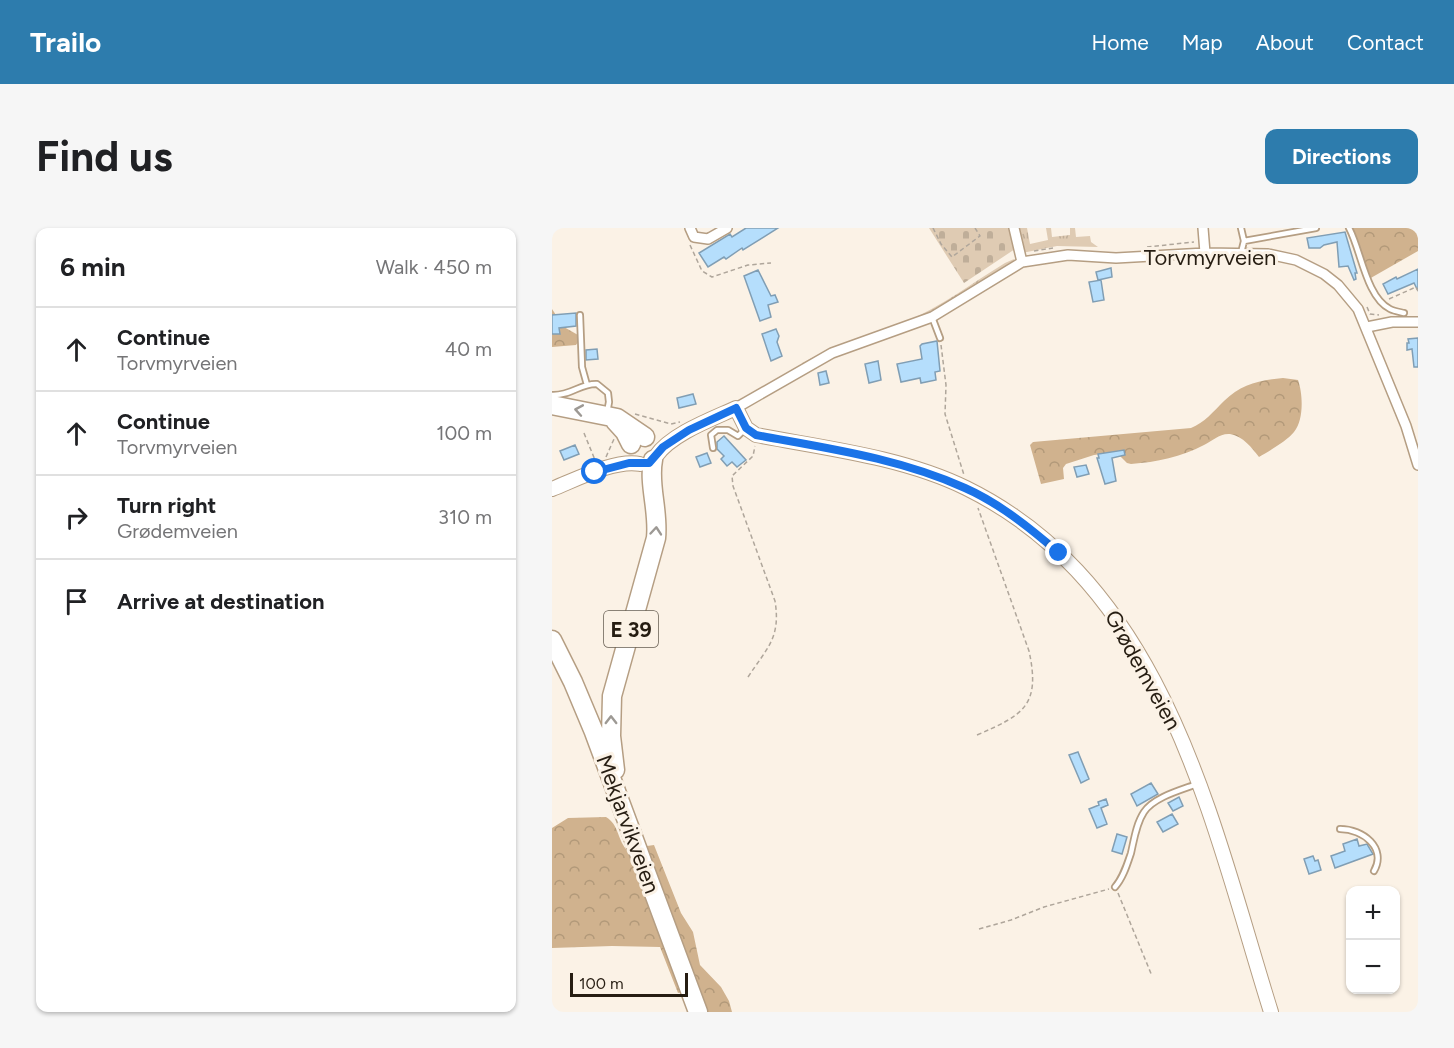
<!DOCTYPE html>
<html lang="en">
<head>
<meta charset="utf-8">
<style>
  :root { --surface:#fff; --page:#f6f6f6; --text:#202124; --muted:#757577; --line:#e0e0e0; --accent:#2d7cad }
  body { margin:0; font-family:Figtree,sans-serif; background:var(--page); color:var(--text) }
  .controls { position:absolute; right:18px; bottom:18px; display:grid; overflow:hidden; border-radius:12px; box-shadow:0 2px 4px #0004 }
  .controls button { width:54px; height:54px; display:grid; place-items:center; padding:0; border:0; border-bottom:2px solid var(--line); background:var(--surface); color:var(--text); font:30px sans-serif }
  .scale { position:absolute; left:18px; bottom:15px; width:118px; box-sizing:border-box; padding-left:6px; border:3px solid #261d12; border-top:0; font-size:16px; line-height:21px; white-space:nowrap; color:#261d12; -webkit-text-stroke:4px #fbf2e6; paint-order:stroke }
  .stop { position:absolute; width:18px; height:18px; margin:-14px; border:4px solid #1a73e8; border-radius:50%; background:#fff }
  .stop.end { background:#1a73e8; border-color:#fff; box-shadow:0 2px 6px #0008 }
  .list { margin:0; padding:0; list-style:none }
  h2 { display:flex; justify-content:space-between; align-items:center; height:78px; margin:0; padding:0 24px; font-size:26px }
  h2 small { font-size:20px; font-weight:400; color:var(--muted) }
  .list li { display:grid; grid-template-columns:39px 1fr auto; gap:18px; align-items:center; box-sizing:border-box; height:84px; padding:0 24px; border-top:2px solid var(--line) }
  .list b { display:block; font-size:22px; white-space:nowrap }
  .list p { margin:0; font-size:20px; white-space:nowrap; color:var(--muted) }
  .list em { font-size:20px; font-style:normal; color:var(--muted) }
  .icon { flex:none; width:33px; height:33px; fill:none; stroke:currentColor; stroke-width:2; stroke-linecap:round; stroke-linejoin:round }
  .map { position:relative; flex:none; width:866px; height:784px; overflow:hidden; border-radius:12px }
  header { display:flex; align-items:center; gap:36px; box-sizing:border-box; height:84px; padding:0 30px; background:var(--accent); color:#fff }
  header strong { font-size:28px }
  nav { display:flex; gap:33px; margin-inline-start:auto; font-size:21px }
  .intro { display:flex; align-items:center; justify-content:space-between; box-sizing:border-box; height:144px; padding:0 36px }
  h1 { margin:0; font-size:42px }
  .button { padding:15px 27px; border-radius:12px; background:var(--accent); color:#fff; font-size:21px; font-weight:700 }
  main { display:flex; gap:36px; padding:0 36px }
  aside { flex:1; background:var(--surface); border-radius:12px; box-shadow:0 2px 4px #0004 }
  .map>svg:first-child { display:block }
  .grass { fill:url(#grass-tufts) }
  .forest { fill:url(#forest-crowns) }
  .cemetery { fill:url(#cemetery-stones) }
  .building { fill:#b5defc; stroke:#809eb4; stroke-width:1.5 }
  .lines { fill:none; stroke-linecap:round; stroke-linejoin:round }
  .lane-casing { stroke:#b59e83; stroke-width:8 }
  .street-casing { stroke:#b59e83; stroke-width:12 }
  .secondary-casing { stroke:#b59e83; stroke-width:16 }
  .highway-casing { stroke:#b59e83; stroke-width:21 }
  .path { stroke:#afa69b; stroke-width:1.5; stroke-dasharray:4.5 3; stroke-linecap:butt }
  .lane { stroke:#fff; stroke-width:4.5 }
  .street { stroke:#fff; stroke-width:9 }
  .secondary { stroke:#fff; stroke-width:14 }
  .highway { stroke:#fff; stroke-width:18 }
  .oneway { stroke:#9d9994 }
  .route { stroke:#1a73e8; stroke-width:8 }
  .labels { text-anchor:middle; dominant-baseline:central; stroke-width:6; stroke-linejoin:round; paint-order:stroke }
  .shield { fill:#fbf2e6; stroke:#665d52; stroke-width:1.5 }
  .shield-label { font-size:21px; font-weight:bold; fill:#261d12 }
  .street-label { font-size:22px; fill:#261d12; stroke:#fbf2e6 }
</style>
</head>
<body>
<header>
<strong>Trailo</strong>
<nav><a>Home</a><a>Map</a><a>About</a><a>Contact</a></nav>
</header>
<div class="intro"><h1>Find us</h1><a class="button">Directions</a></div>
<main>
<aside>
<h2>6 min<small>Walk · 450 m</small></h2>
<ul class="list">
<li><svg class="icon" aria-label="ahead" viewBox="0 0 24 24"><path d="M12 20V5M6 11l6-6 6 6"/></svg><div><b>Continue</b><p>Torvmyrveien</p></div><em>40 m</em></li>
<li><svg class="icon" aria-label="ahead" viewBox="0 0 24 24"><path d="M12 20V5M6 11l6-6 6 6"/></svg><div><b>Continue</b><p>Torvmyrveien</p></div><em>100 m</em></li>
<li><svg class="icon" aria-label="right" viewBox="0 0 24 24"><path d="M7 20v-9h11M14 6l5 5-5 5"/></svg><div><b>Turn right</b><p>Grødemveien</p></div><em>310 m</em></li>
<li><svg class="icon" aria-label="arrive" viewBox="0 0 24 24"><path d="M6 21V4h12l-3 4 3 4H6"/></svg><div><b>Arrive at destination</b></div></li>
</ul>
</aside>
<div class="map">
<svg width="866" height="784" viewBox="0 0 866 784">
  <defs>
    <pattern id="grass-tufts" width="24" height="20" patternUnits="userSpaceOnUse" patternTransform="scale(1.5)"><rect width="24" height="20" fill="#dfcbb3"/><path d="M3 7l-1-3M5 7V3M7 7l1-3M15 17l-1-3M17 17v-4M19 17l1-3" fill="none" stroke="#bfae99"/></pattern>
    <pattern id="forest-crowns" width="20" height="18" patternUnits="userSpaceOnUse" patternTransform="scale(1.5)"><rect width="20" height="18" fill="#d0b28e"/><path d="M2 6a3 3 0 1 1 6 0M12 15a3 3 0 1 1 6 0" fill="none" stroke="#b29979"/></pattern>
    <pattern id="cemetery-stones" width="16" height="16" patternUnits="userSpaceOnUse" patternTransform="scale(1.5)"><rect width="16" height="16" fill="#dfcbb3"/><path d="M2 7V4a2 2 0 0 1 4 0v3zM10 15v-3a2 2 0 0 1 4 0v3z" fill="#bfae99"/></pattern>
  </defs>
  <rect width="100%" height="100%" fill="#fbf2e6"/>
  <!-- grass -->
  <path class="grass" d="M464 0H475L478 16 496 12 494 0H499L500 9 518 7V0H523L524 9 538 8 539 14 546 19 505 18 470 25Z
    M462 31 461 35 446 42 385 82 250 138V135C283 117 319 109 353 94 389 79 420 55 453 35Z"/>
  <!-- forest -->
  <path class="forest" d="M796 0H866V23L817 51Z
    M0 81 12 99 26 107V114L24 117 0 119Z
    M731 150 746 152C751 166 752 192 742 204 735 213 717 223 707 229 700 220 691 208 678 206 668 205 660 213 652 217 629 229 605 234 579 236L575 235 564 224 542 227 514 236 511 240 512 251 489 256 478 217 481 214 639 200C652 195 662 183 672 173 689 156 708 152 731 150Z
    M54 589C67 597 65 610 74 621L102 617 129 685 141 704 148 737 169 759 177 773 180 784H154L129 764 126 765 108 719 60 718 0 720V600L16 590Z"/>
  <!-- cemetery -->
  <path class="cemetery" d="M377 0H459L463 21 412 55Z"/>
  <!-- building -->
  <path class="building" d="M194 0H226L191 22 190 20 174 31 172 29 156 39 147 25 178 6 180 9Z
    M793 4 805 45H803L804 51 802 52 796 38 787 39 785 14 772 17 768 20H757L755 10Z
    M559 40 560 49 546 52 544 44Z
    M866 41V63L862 55 836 66 831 56 844 49 845 51Z
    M206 42 219 68 223 67 226 74 216 77 219 89 208 93 192 48Z
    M549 52 552 72 541 74 537 54Z
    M24 85V98L7 100 8 106H0V87Z
    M224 101 227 108 225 114 230 128 219 133 210 106Z
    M866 110V139H862L860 121 855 122V115H857L856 111Z
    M385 113 388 143 383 144 384 152 369 155 368 150 349 154 345 136 370 131 368 118 370 116Z
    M45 121 46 131 34 132V122Z
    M326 133 329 152 317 155 313 136Z
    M274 143 277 155 268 157 266 145Z
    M141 166 144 176 127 180 125 170Z
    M172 208 194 232 185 239 180 234 175 238 169 231 172 228 165 221V214Z
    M23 217 27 226 12 232 8 223Z
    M572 222 573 227 560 230 564 253 553 256 545 230H547L546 226Z
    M155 225 159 235 148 239 144 229Z
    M534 237 537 246 525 249 522 239Z
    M526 524 537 551 529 555 517 527Z
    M599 555 606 566 585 578 579 566Z
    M627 569 631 578 621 583 616 575Z
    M554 571 556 577 549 580 555 596 545 600 537 581 547 577 546 574Z
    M620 586 626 596 611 604 605 594Z
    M565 606 575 609 570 626 560 623Z
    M805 611 807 618 815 616 821 626 783 640 779 628 793 623 791 616Z
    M761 628 763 633 766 632 769 642 757 646 752 631Z"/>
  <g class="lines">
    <defs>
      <path id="lane" d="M797 0C809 22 814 69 838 81 842 83 848 84 852 85
        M692 13 764 0
        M689 25 692 13 689 0
        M28 87 30 139 35 157
        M380 89 388 110
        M0 167C19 168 29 155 45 156L56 165 57 174 55 185
        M161 220 159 207 165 202H176L186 208 192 202
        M788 601C811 601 835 620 822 643
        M563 659C571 650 575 637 579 625 582 612 584 596 592 584 602 569 629 562 645 556"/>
      <path id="street" d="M138 0 142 9 156 11 175 0
        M462 0 470 34
        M651 0 653 25
        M815 99 840 94H866
        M184 180 280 125 380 89 470 34 516 27 564 30 653 25 716 26 744 32 772 46 786 57 806 81 854 198 866 237"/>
      <path id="secondary" d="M104 228C119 206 160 191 184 180L194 200 204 207C272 220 351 229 414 260 613 358 659 592 719 784
        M0 261C23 252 63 231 88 236"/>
      <path id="highway" d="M0 177 65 190 93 209
        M63 193 73 204 79 216
        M0 412 21 454 42 504 146 784
        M63 542 59 508 60 468 104 310C107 283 96 256 101 232"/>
    </defs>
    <!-- lane casing -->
    <use href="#lane" class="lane-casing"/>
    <!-- street casing -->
    <use href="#street" class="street-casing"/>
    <!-- secondary casing -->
    <use href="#secondary" class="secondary-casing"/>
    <!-- highway casing -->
    <use href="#highway" class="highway-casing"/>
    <!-- path -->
    <path class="path" d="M381 0 389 16 400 29 428 8 423 0
      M138 17 150 43 160 49 196 37 219 35
      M595 19 642 14
      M482 23 501 20
      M837 71 864 59 866 63
      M815 79 818 86 827 87
      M389 117 394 157 393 186 412 247
      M83 186 119 196 128 194
      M32 205 43 232
      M54 229 62 211
      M196 449C215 420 229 410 223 373L181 258 180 248 201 228 203 218
      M425 507C471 487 489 478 477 423L426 280
      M566 665 600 748
      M427 701 459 692 492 679 557 661"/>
    <!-- lane -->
    <use href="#lane" class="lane"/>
    <!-- street -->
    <use href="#street" class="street"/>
    <!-- secondary -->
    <use href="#secondary" class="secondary"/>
    <!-- highway -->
    <use href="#highway" class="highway"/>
  </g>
  <!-- one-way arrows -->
  <defs><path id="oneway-chevron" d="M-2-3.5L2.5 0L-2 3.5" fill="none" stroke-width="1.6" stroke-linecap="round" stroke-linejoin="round" transform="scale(1.5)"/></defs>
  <g class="oneway">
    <use href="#oneway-chevron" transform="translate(27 182) rotate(-170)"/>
    <use href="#oneway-chevron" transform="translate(104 303) rotate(-85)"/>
    <use href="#oneway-chevron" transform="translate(59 492) rotate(-90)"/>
  </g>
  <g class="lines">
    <!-- route -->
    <path class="route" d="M43 244 77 235H97L111 219 137 202 184 180 194 200 204 207C274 220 347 230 413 260 447 275 478 300 507 325"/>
  </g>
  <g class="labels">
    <!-- shield labels -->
    <rect class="shield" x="52" y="383" width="54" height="36" rx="4.5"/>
    <g class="shield-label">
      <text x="79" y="401">E 39</text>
    </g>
    <!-- street labels -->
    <g class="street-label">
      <text x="658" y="29">Torvmyrveien</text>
      <text transform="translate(591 442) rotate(61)">Grødemveien</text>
      <text transform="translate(76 596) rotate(70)">Mekjarvikveien</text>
    </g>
  </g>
</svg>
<div class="controls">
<button>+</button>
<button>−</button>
</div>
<div class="scale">100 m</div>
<div class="stop" style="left:43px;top:244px"></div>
<div class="stop end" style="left:507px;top:325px"></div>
</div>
</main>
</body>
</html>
